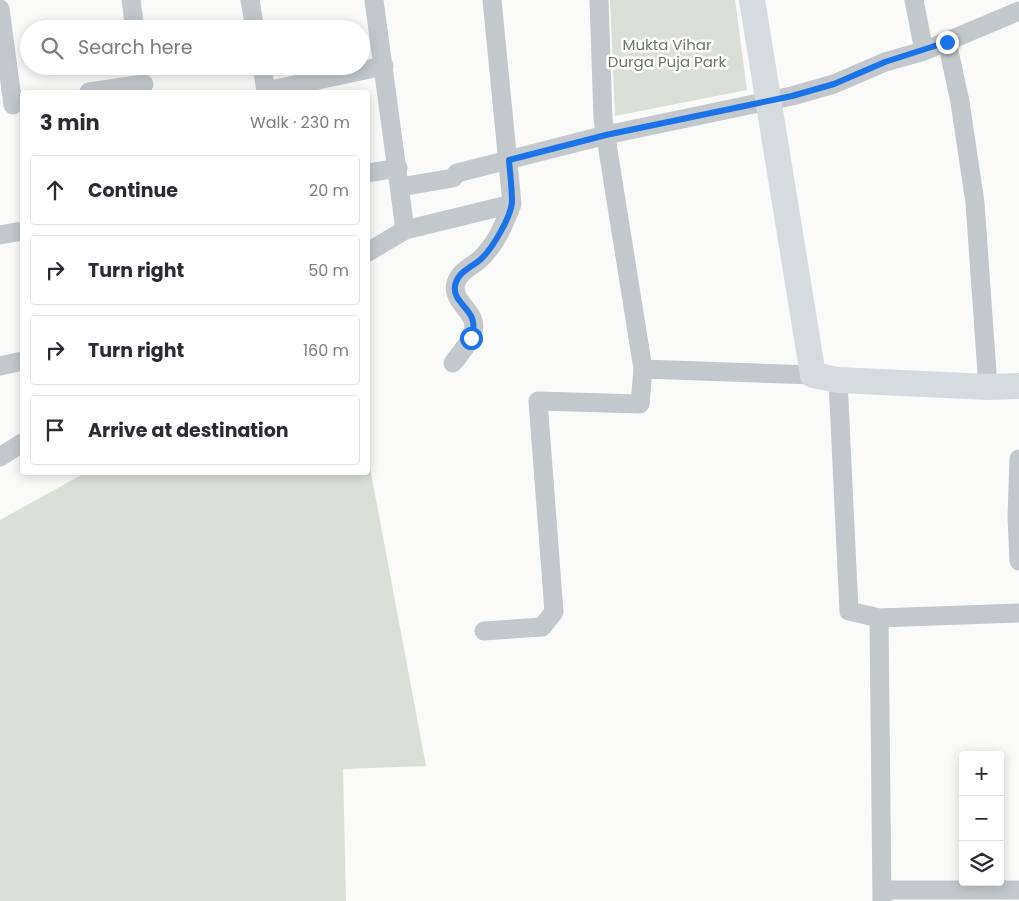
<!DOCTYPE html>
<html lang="en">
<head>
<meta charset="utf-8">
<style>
  :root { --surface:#fff; --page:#f2f2f3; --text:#2b2b33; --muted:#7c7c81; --line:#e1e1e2 }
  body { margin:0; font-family:Poppins,sans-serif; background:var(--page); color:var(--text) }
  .controls { position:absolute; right:15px; bottom:15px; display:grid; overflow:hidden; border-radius:5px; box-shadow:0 2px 12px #0003 }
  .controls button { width:45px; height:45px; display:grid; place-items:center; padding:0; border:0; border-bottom:1px solid var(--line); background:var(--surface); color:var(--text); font:25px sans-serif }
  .stop { position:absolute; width:15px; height:15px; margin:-11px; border:4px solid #1a73e8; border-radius:50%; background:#fff }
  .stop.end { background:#1a73e8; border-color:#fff; box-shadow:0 1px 5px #0008 }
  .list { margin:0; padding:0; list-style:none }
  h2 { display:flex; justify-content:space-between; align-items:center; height:65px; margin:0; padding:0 20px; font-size:21px }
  h2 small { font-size:16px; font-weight:400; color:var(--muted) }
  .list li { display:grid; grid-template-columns:32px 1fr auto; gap:15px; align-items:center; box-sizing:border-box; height:70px; margin:0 10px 10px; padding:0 10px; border:1px solid var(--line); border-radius:5px }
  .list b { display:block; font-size:19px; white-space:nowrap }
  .list em { font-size:16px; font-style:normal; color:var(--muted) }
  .icon { flex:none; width:28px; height:28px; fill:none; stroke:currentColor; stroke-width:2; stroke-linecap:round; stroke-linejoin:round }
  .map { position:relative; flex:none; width:1019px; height:901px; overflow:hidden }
  .search { position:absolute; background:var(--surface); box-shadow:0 2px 12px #0003; left:20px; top:20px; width:350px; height:55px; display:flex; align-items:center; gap:12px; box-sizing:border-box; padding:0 18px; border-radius:28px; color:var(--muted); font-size:19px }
  .panel { position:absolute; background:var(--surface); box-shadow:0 2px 12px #0003; left:20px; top:90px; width:350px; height:385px; border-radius:5px }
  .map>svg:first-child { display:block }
  .green { fill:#dadfd7 }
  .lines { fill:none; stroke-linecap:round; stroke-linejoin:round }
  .street { stroke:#c3c8cc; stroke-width:19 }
  .secondary { stroke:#d6dbdf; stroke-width:26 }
  .route { stroke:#1a73e8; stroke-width:6 }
  .labels { text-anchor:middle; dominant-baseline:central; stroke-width:5; stroke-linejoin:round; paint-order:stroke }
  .park-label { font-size:15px; fill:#687a64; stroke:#fff }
</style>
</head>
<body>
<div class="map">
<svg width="1019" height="901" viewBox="0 0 1019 901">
  <rect width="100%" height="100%" fill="#fafaf8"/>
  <!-- green -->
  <path class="green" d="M610 0H735L747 90 615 116Z
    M368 457 426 766 343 769 346 901H0V520L85 473 368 472Z"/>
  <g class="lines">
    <!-- street -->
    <path class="street" d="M131 0 135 29
      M250 0 255 29
      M374 0 405 230
      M914 0 924 51
      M0 9 13 105
      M947 42 960 102 975 203 988 387
      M262 66 266 91 384 66
      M89 92 144 84
      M368 173 398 168
      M400 187 453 178 457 173 606 135 792 96 834 84 885 62 924 51 1019 11
      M0 235 22 231
      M368 252 405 230 512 204
      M453 363C460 354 470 343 473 331 479 312 450 302 456 283 461 268 476 266 485 254 498 240 505 222 512 204L492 0
      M0 366 22 361
      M643 369 813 375
      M838 380 849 611 879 618 1019 613
      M0 457 22 443
      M1019 459 1017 517H1019
      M1017 517 1019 561
      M879 618 882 901
      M484 631 542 627 554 612 538 401 640 404 643 369 603 119 599 0
      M882 890H1019"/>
    <!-- secondary -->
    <path class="secondary" d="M752 0 813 375 838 380 988 387 1019 386"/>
  </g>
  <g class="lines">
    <!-- route -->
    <path class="route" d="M471 338C482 309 452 306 455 286 458 271 471 268 481 259 492 249 511 217 512 202 512 188 510 173 509 160L606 135 792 96 834 84 885 62 947 42"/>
  </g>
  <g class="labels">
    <!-- park labels -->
    <g class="park-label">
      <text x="667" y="44">Mukta Vihar<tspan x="667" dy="17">Durga Puja Park</tspan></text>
    </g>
  </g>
</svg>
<div class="controls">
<button>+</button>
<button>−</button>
<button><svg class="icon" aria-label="layers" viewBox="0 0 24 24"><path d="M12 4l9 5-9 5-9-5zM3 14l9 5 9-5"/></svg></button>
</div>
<div class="stop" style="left:471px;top:338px"></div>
<div class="stop end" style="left:947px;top:42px"></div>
<div class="search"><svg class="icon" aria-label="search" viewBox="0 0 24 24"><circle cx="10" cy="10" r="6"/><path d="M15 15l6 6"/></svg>Search here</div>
<section class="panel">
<h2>3 min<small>Walk · 230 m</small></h2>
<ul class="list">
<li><svg class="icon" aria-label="ahead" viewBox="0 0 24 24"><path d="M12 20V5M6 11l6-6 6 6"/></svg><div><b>Continue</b></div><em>20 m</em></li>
<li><svg class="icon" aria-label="right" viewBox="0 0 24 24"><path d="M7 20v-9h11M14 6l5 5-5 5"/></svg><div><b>Turn right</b></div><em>50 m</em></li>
<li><svg class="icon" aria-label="right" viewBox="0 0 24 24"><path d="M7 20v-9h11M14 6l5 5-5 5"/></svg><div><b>Turn right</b></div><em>160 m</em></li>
<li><svg class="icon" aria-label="arrive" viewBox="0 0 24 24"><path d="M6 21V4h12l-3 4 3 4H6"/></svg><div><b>Arrive at destination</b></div></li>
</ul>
</section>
</div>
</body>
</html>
